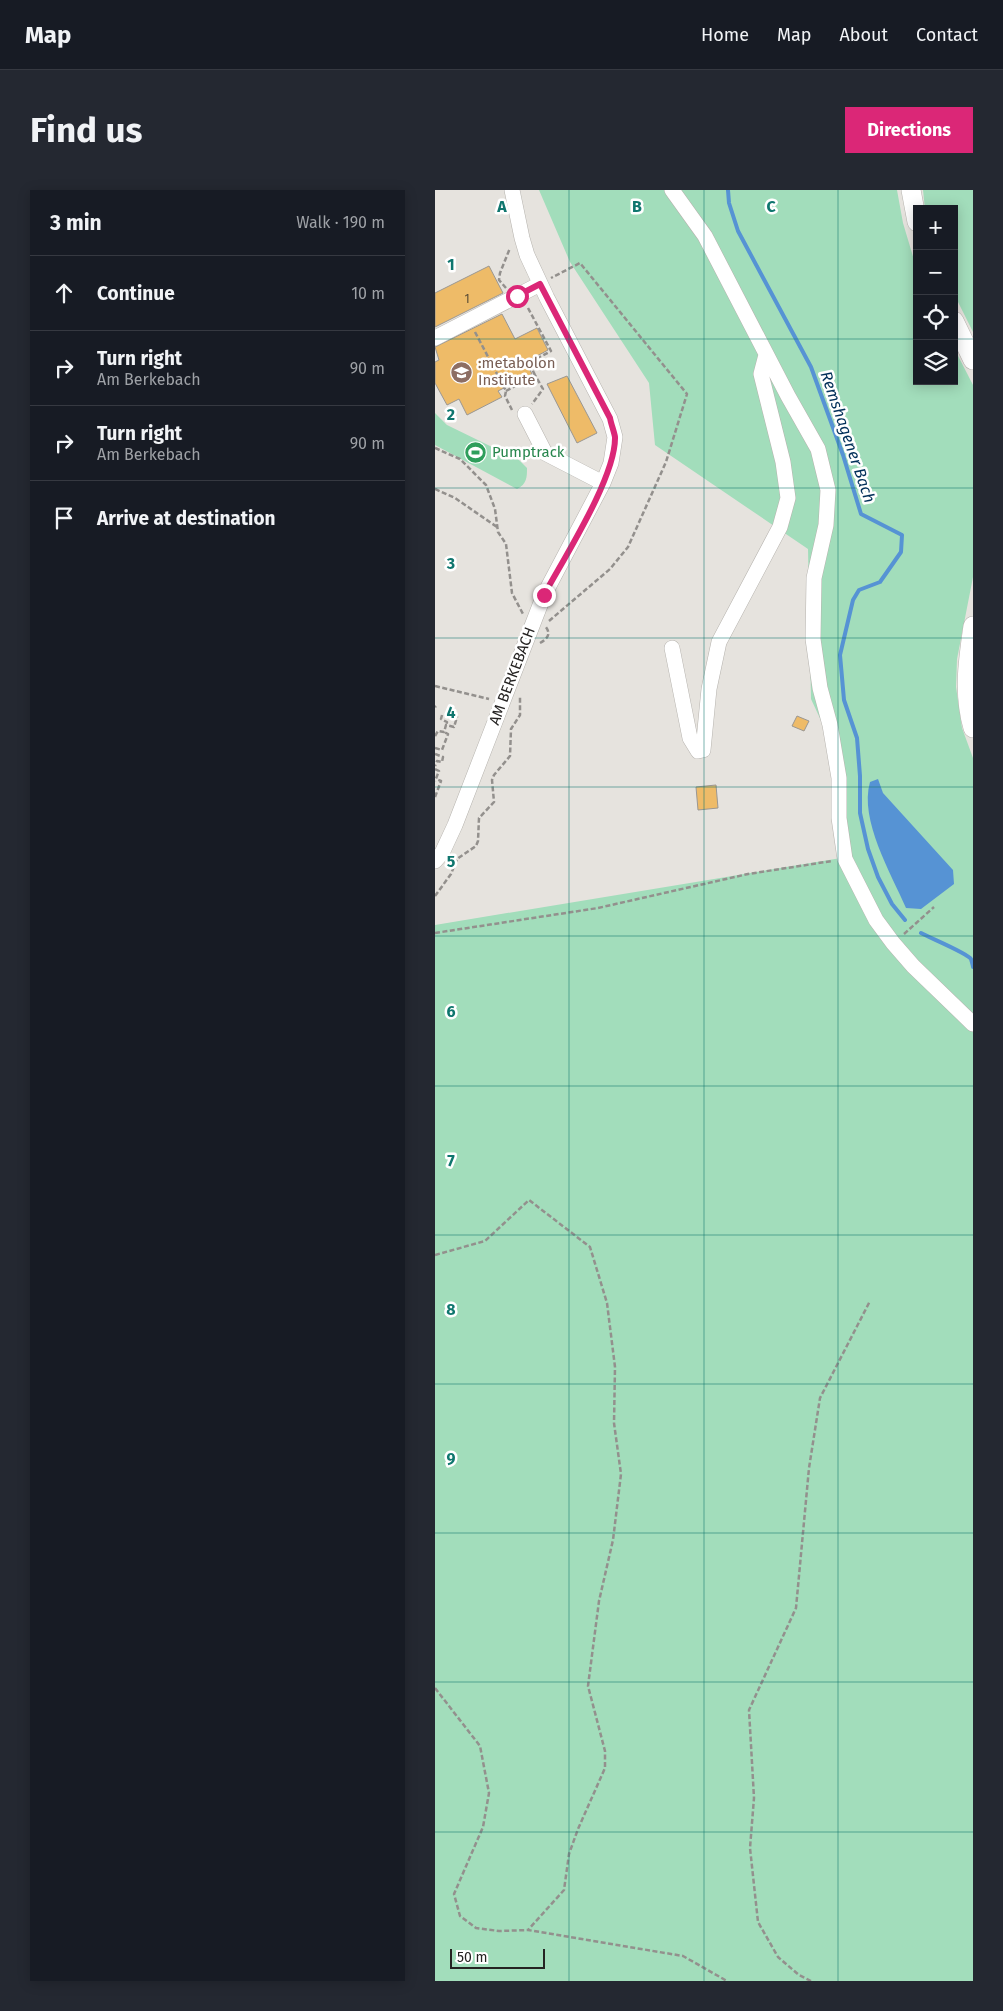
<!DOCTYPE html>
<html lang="en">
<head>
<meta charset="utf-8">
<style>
  :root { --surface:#171b24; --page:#242831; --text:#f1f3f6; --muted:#9ea1a6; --line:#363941; --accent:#db2777 }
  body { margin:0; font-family:"Fira Sans",sans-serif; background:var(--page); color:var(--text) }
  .controls { position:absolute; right:15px; top:15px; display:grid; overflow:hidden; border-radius:0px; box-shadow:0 2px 12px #0003 }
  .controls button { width:45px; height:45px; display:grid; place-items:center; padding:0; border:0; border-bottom:1px solid var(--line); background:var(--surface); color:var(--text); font:25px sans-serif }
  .scale { position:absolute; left:15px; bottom:12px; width:95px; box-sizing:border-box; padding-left:5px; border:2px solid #252322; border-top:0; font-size:14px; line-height:18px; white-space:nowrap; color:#252322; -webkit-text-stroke:4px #fff; paint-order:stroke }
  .stop { position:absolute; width:15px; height:15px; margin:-11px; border:4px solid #db2777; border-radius:50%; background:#fff }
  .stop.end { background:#db2777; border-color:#fff; box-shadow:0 1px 5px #0008 }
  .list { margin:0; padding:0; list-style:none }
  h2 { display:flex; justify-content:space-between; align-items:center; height:65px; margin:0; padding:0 20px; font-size:21px }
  h2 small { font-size:16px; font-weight:400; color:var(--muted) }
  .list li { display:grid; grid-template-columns:32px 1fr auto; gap:15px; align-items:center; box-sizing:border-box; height:75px; padding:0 20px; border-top:1px solid var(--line) }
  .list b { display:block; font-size:19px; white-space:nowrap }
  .list p { margin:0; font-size:16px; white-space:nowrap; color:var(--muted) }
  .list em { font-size:16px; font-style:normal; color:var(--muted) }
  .icon { flex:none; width:28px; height:28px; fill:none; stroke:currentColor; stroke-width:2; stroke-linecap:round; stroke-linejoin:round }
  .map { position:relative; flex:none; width:538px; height:1791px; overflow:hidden; border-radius:0px }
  header { display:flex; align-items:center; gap:30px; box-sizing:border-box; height:70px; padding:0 25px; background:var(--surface); border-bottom:1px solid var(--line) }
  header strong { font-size:24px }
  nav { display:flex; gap:28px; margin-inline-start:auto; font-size:18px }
  .intro { display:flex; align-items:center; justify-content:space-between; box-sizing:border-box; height:120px; padding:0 30px }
  h1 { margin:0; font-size:35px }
  .button { padding:12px 22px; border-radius:0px; background:var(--accent); color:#fff; font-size:18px; font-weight:700 }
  main { display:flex; gap:30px; padding:0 30px }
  aside { flex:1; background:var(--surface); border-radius:0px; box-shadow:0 2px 12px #0003 }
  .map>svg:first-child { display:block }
  .green { fill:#a2ddbb }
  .water { fill:#5693d4 }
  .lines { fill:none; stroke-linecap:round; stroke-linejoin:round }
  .stream { stroke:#5693d4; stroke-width:4 }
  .building { fill:#eebb68; stroke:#9a9793 }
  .minor-casing { stroke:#b6b3ae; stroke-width:16 }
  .major-casing { stroke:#b6b3ae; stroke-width:20 }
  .path { stroke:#93908d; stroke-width:2.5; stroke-dasharray:5 2.5; stroke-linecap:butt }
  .minor { stroke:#fff; stroke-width:15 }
  .major { stroke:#fff; stroke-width:19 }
  .route { stroke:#db2777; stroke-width:6 }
  .grid { fill:none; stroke:#0f766e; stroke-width:1; stroke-opacity:0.55 }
  .labels { text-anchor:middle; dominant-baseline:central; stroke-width:5; stroke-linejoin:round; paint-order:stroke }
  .number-label { font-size:12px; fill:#574934 }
  .education-label { font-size:15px; fill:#785e54; stroke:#fff; text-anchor:start }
  .leisure-label { font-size:15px; fill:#27864d; stroke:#fff; text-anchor:start }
  .street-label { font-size:15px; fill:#252322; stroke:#fff }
  .water-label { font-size:16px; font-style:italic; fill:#023059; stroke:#fff }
  .grid-label { font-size:16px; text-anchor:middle; font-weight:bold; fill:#0f766e; stroke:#fff; stroke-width:5; stroke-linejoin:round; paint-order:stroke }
</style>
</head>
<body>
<header>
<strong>Map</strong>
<nav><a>Home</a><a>Map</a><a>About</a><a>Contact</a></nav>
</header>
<div class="intro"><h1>Find us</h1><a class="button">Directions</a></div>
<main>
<aside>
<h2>3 min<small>Walk · 190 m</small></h2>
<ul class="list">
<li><svg class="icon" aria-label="ahead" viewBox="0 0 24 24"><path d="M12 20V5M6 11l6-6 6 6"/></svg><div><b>Continue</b></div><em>10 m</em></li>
<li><svg class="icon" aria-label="right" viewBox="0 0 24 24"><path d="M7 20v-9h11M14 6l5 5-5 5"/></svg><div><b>Turn right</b><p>Am Berkebach</p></div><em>90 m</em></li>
<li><svg class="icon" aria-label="right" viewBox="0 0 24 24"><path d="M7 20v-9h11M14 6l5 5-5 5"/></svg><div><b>Turn right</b><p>Am Berkebach</p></div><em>90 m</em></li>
<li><svg class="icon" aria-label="arrive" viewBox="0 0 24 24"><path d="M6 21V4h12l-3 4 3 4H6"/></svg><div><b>Arrive at destination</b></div></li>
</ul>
</aside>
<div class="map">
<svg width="538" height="1791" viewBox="0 0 538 1791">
  <rect width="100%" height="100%" fill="#e6e3de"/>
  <!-- green -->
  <path class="green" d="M104 0H462L468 33 482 80V191H519V158L538 195V387L522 469 521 497 527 538 538 568V1791H0V735L406 668 396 609V552L376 509 373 359 220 255 214 193 135 72Z
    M488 0H538V142L519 104V19H490Z
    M0 223 12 235 84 270 92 278C92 287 92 294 82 299L0 255Z"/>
  <!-- water -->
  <path class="water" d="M443 589 448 603 518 680 519 694 486 719 471 718C456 683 424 630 435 592Z"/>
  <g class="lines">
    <!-- stream -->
    <path class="stream" d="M293 0 294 13 303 41 376 177 408 265 426 324 467 345 466 362 445 392 424 400 418 410 405 465 409 510 422 548 425 586V623L433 659 443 687 457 714 470 730
      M486 743C495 748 532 763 536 769 536 769 538 776 538 777"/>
  </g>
  <!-- building -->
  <path class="building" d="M54 76 68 103 0 137V103Z
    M67 124 80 149 102 138 113 160 91 172 97 184 63 201 67 207 32 225 24 209 12 215 0 193V172L4 170 0 157Z
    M132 186 162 243 142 253 112 194Z
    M362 526 374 531 369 541 357 536Z
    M281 595 283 618 263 620 261 597Z"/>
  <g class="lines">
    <defs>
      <path id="minor" d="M237 0 270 46 353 206 383 259 393 300 391 335 379 388 378 449 385 498 395 535 404 588V628L410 669 441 730 458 753 478 776 538 834
        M0 148 105 94
        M90 224 110 263 168 293
        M237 458 255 548 263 561 268 560 274 499 284 452 345 337 353 308 348 272 326 184 331 165
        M0 671 7 663 20 635 109 405 168 293 176 273 180 247 175 229 112 108 92 65 87 48 77 0"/>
      <path id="major" d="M476 0 482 32
        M519 131 538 170
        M538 436C533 471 528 503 538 538"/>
    </defs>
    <!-- minor casing -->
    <use href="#minor" class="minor-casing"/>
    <!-- major casing -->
    <use href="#major" class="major-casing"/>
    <!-- path -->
    <path class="path" d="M71 98 64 90 65 83 75 58
      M93 118 116 161 94 173 100 185
      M40 142 71 201 70 206 77 220
      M71 201 100 185 108 199 97 214
      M0 258 25 269 51 295 60 319 63 342 71 354 77 403 88 424
      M0 299 20 308 62 337
      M114 431 175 379 193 357 231 272 252 204 145 73 116 88
      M105 453C112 449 117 444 110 436
      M0 496 54 509
      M0 517 1 516
      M7 525 6 529 12 532 11 535
      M0 546 3 541 9 542 11 535 19 537 22 527 16 525
      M0 558 7 560 13 544 9 542
      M0 564 8 567 7 572 2 571 0 576
      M0 579 4 581 0 591
      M0 607 6 591 1 589
      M0 706 16 684 22 669 41 656 43 651 44 628 59 612 57 590 59 585 75 566 76 539 85 525V506
      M0 743 163 718 313 684 397 671
      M469 744 499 717
      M0 1065 50 1051 94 1010 155 1057 172 1113 180 1177 179 1233 186 1284 178 1350 164 1411 153 1496 170 1561V1578L143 1639 134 1664 129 1700 93 1740
      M0 1498 45 1556 54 1603 48 1637 19 1704 25 1726 41 1738 64 1741 93 1740 248 1766 292 1791
      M376 1791 364 1785 343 1767 323 1732 315 1658 319 1608 314 1520 361 1418 374 1278 385 1208 435 1111"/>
    <!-- minor -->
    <use href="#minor" class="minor"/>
    <!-- major -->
    <use href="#major" class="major"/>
  </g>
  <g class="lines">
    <!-- route -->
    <path class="route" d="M82 106 105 94 175 228C176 234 179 241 180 247 181 287 129 368 109 405"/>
  </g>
  <!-- grid -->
  <path class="grid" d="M134 0V1791M269 0V1791M403 0V1791M0 149H482M519 149H538M0 298H538M0 448H538M0 597H538M0 746H538M0 896H538M0 1045H538M0 1194H538M0 1343H538M0 1492H538M0 1642H538"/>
  <!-- icons -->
  <defs>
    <symbol id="university-disc" viewBox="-11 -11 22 22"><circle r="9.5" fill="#8d6e63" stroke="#fff"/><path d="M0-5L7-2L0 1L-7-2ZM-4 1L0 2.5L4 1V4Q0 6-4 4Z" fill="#fff"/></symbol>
    <symbol id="stadium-disc" viewBox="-11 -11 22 22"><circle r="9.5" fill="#2e9e5b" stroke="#fff"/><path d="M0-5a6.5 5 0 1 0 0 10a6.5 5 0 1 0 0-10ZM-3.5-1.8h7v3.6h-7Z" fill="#fff"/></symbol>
  </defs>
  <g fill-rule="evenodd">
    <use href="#university-disc" x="14" y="170" width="25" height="25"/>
    <use href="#stadium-disc" x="28" y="250" width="25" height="25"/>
  </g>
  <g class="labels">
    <!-- number labels -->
    <g class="number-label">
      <text x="32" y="109">1</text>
    </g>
    <!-- education labels -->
    <g class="education-label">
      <text x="43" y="173">:metabolon<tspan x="43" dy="17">Institute</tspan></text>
    </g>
    <!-- leisure labels -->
    <g class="leisure-label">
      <text x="57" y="262">Pumptrack</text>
    </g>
    <!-- street labels -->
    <g class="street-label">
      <text transform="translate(77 486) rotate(-69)">AM BERKEBACH</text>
    </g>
    <!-- water labels -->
    <g class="water-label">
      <text transform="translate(413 247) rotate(71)">Remshagener Bach</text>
    </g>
  </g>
  <g class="grid-label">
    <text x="67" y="22">A</text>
    <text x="202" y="22">B</text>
    <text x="336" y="22">C</text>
    <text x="16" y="80">1</text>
    <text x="16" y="230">2</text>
    <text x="16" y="379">3</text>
    <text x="16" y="528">4</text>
    <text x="16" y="677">5</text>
    <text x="16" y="827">6</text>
    <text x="16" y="976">7</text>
    <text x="16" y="1125">8</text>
    <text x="16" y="1274">9</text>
  </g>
</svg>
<div class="controls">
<button>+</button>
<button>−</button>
<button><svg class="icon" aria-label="locate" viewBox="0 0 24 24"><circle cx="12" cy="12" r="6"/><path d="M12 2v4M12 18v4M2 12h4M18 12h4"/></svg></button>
<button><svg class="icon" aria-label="layers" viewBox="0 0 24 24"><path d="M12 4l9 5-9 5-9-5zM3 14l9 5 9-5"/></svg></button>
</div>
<div class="scale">50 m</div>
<div class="stop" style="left:82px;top:106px"></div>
<div class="stop end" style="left:109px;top:405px"></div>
</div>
</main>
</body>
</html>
